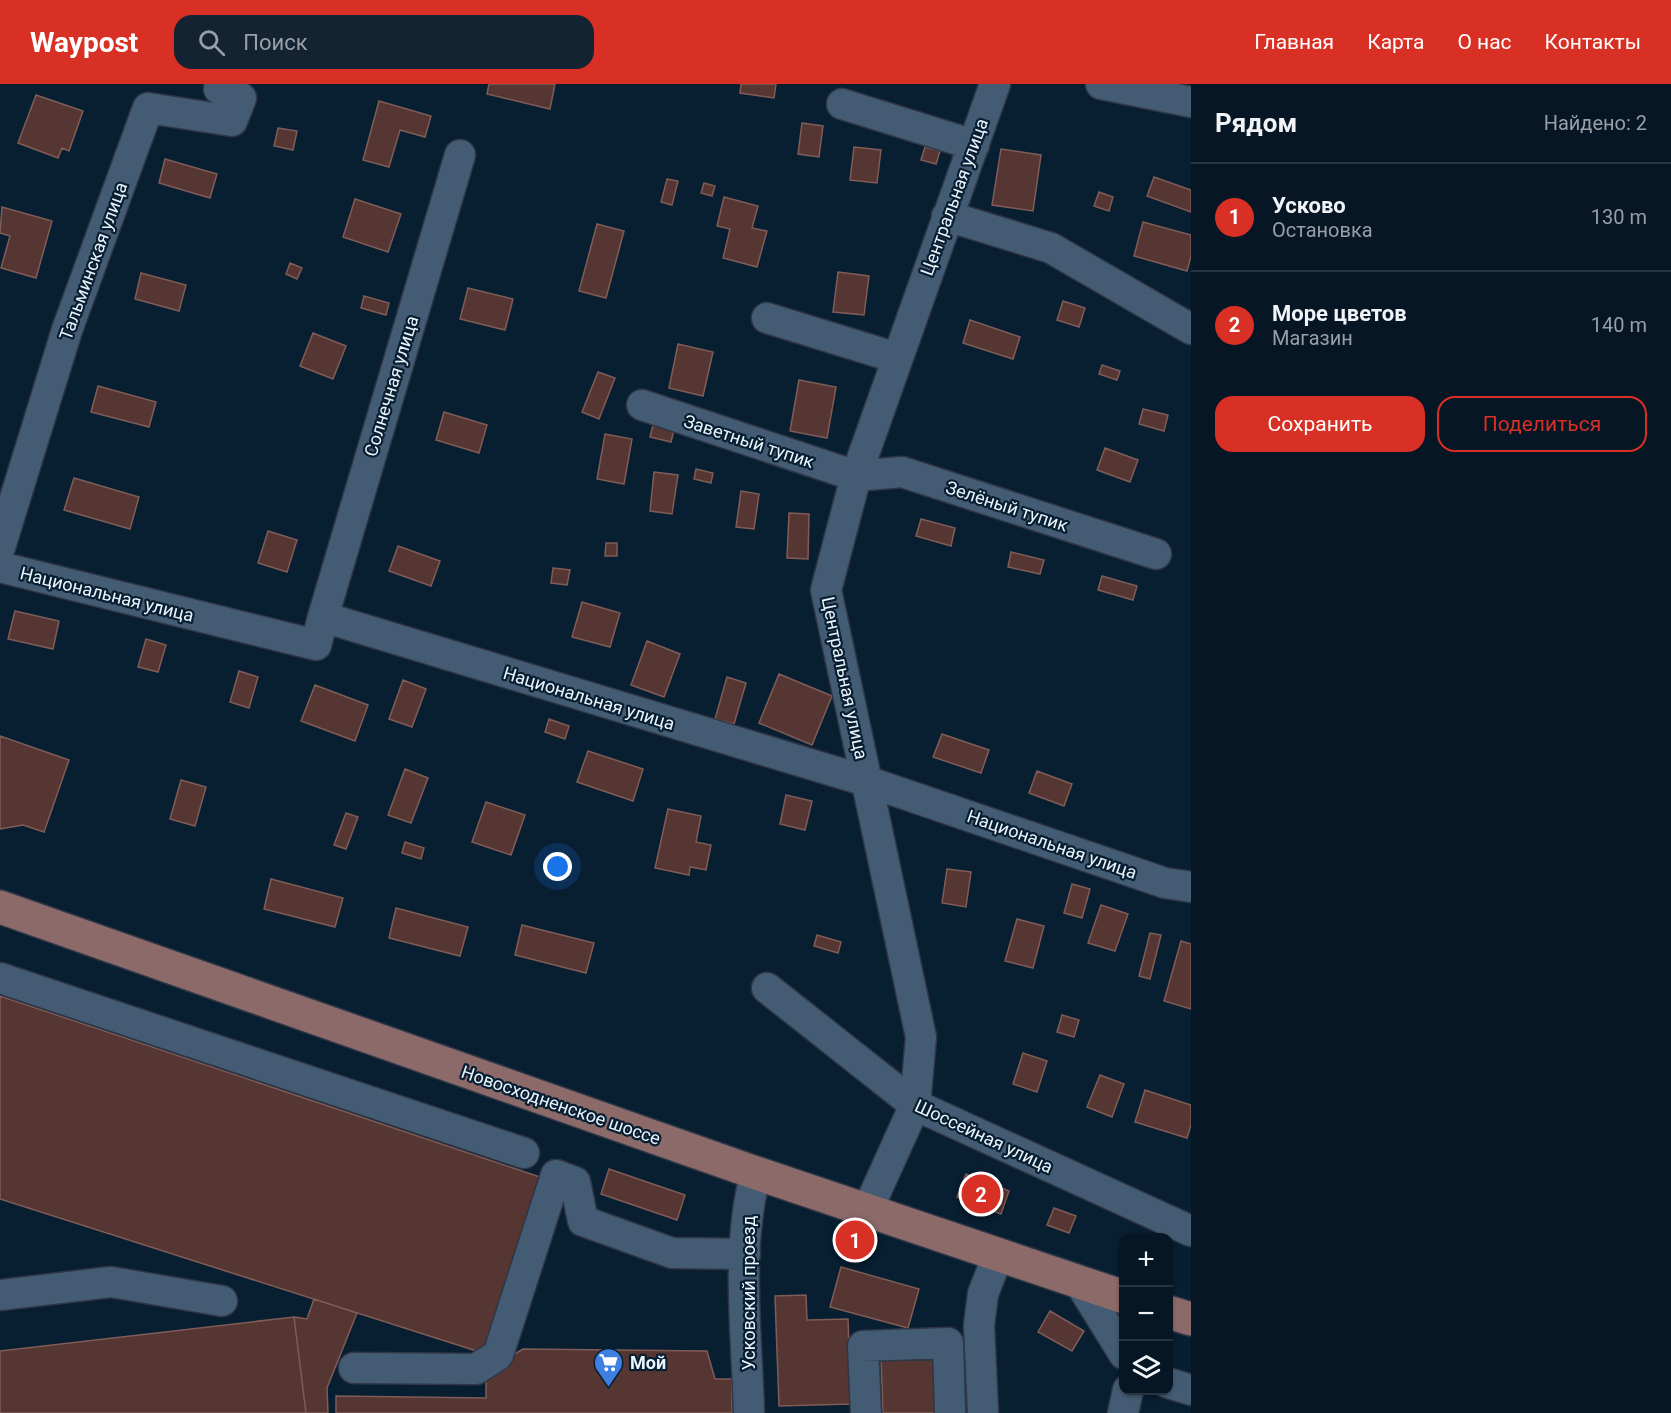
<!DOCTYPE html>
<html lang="ru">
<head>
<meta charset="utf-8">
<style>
  :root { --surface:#061625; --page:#142332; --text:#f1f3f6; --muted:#989fa7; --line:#273542; --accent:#d93025 }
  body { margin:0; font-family:Roboto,sans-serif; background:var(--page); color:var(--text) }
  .controls { position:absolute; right:18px; bottom:18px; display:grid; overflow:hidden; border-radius:12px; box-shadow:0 2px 4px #0004 }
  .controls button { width:54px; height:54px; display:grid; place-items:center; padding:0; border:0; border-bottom:2px solid var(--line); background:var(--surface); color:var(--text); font:30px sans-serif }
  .you { position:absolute; left:558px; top:783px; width:21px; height:21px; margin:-15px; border:4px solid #fff; border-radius:50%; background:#1a73e8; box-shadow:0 0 0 9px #1a73e833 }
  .badge { display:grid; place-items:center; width:39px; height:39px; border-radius:50%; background:var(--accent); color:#fff; font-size:20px; font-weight:700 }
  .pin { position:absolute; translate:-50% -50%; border:3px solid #fff; box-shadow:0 2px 6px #0006 }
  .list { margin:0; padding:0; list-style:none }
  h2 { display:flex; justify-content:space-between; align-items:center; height:78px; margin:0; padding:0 24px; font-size:26px }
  h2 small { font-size:20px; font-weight:400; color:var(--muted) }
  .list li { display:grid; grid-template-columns:39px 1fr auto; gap:18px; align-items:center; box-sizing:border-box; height:108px; padding:0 24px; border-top:2px solid var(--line) }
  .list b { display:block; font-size:22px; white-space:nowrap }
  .list p { margin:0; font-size:20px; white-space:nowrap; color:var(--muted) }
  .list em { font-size:20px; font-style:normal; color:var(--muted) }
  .actions { display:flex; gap:12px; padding:18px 24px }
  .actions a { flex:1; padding:14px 0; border:2px solid var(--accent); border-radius:18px; text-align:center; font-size:21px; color:var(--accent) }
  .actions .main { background:var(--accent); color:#fff }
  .icon { flex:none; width:33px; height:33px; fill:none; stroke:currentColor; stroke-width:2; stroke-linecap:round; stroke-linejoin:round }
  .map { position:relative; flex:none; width:1191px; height:1329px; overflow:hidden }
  header { display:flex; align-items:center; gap:36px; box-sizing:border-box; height:84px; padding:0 30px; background:var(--accent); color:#fff }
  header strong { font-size:28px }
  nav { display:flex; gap:33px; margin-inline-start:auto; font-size:21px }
  .search { width:420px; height:54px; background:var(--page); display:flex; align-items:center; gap:15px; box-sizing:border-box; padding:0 21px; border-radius:18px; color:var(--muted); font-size:22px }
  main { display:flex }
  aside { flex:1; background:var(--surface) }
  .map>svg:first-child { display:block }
  .building { fill:#563632; stroke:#7f5c57; stroke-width:1.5 }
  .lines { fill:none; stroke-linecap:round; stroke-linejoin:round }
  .minor-casing { stroke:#2f3646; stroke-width:33 }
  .major-casing { stroke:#2f3646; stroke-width:36 }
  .minor { stroke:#445c73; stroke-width:30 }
  .major { stroke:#8b6a69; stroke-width:33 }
  .labels { text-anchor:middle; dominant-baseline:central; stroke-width:4.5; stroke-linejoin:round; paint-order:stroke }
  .street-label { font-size:18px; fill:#e9f4ff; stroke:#081e31 }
  .poi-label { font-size:18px; font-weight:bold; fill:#e9f4ff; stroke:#081e31; text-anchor:start }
</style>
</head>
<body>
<header>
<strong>Waypost</strong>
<div class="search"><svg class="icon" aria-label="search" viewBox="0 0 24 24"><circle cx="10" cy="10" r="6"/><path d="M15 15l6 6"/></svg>Поиск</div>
<nav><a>Главная</a><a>Карта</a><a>О нас</a><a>Контакты</a></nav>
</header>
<main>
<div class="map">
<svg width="1191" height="1329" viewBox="0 0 1191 1329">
  <rect width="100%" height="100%" fill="#081e31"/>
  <!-- building -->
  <path class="building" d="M489 0H555L550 25 487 10Z
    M741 0H776L774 14 740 9Z
    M36 11 83 27 69 67 62 64 58 74 18 59Z
    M379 17 431 32 425 53 400 46 389 83 363 76Z
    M802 39 823 42 819 73 798 70Z
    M278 44 297 47 293 66 274 62Z
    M854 63 881 66 877 99 850 96Z
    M925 63 940 67 936 80 921 76Z
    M1001 65 1041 71 1033 127 992 121Z
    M165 75 217 90 210 114 159 99Z
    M1154 93 1191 106V128L1147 112Z
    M667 95 678 97 672 121 661 118Z
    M704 99 715 102 712 112 701 109Z
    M1099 108 1113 113 1109 127 1094 122Z
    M724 113 758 122 752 144 767 147 757 183 723 174 730 145 717 142Z
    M355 115 401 130 388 168 343 153Z
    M2 123 52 137 36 194 1 184 10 152 0 149Z
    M1143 138 1191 151V172L1187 187 1134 172Z
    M597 140 624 147 606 214 579 207Z
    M290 179 302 184 297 195 286 190Z
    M838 188 869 192 864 231 833 228Z
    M141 189 186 201 179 227 135 215Z
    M468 204 513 215 505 246 460 235Z
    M364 212 389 219 386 231 361 224Z
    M1063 217 1085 224 1079 243 1057 236Z
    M970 236 1020 253 1013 275 963 259Z
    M313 249 346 262 333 295 300 282Z
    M678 260 713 268 703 312 669 304Z
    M1102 281 1120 287 1117 296 1099 290Z
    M598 288 615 294 599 335 582 328Z
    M799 296 836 303 827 354 790 347Z
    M98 302 156 318 149 343 91 328Z
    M1143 325 1168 331 1164 347 1139 340Z
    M444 328 487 341 479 369 436 356Z
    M653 341 674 346 671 358 650 353Z
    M605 350 632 355 624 400 597 395Z
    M1105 364 1138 376 1130 398 1097 386Z
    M696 385 713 389 711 399 694 395Z
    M654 388 678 391 672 430 650 427Z
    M74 394 139 413 130 445 64 426Z
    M741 407 759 410 754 445 736 443Z
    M789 429 809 430 808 475 787 474Z
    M921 435 955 444 951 462 916 452Z
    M268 447 297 456 287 488 258 479Z
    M606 459H617V472H605Z
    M398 462 440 477 431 502 389 487Z
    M1011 468 1044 476 1040 490 1008 483Z
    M553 484 570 486 567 501 551 499Z
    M1102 492 1137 502 1133 516 1098 506Z
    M582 518 620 529 610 563 572 553Z
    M15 527 59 537 53 565 8 555Z
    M146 555 166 561 158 588 138 583Z
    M647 557 680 570 664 613 631 601Z
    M239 587 258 593 249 624 230 618Z
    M779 590 832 612 812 661 759 639Z
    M727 593 746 599 734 640 715 635Z
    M403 596 426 605 412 643 389 635Z
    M315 601 368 621 355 657 301 637Z
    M549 635 569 642 565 655 545 648Z
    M942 650 989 666 981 689 933 673Z
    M0 652 69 676 44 748 23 741 0 745Z
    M588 667 643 685 633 717 577 698Z
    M405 685 428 694 411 739 388 731Z
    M1037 687 1072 700 1064 722 1029 709Z
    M181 696 206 703 195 742 170 735Z
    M786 711 812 717 805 746 780 740Z
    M486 718 525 731 511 771 472 758Z
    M668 725 701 732 696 758 711 761 706 786 690 783 689 791 655 784Z
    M346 729 358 733 346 765 334 761Z
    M405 758 424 764 421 775 402 769Z
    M947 785 971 788 966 823 942 819Z
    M271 795 343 814 335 843 264 825Z
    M1072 800 1090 805 1082 834 1064 829Z
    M1101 821 1128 830 1115 867 1088 859Z
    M396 824 468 843 460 872 389 854Z
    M1017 835 1044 842 1033 884 1005 877Z
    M522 841 594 859 586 889 515 871Z
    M1150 849 1161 851 1150 895 1139 892Z
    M817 851 841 858 838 869 814 862Z
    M1181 857 1191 860V925L1164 917Z
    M0 912 543 1094 486 1270 0 1115Z
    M1062 931 1079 936 1074 953 1057 948Z
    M1023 969 1047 977 1037 1008 1013 1000Z
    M1100 991 1124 1000 1112 1033 1087 1023Z
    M1145 1006 1191 1021V1041L1187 1054 1135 1038Z
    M609 1085 685 1111 677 1136 601 1110Z
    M966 1090 1009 1107 1001 1130 957 1113Z
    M1054 1124 1076 1132 1069 1149 1047 1141Z
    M841 1183 919 1205 908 1244 830 1223Z
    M806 1211 807 1236 848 1235 851 1320 779 1322 775 1212Z
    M314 1215 357 1229 327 1304 328 1329H306L294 1233 307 1235Z
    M1050 1227 1084 1247 1072 1267 1038 1248Z
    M294 1233 306 1329H0V1267Z
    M523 1265 707 1267 715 1295H732V1329H336V1312L486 1314V1287Z
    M939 1274 942 1329H883L881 1276Z"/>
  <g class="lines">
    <defs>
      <path id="minor" d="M1101 0 1191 18
        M842 20 974 61
        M947 132 1051 164 1191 245
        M767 234 897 274
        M642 321 856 392 902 388 1156 470
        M0 463 67 246 148 24 232 37 241 14 219 5 220 0
        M0 483 316 561 323 533 866 697 1165 799 1191 803
        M323 533 460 71
        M0 894 524 1069
        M767 904 915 1021 1191 1147
        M867 1127 915 1021 921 953 826 506 856 392 995 0
        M1080 1199 1124 1270
        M0 1211 111 1198 222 1217
        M354 1284 476 1285 498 1271 556 1091 575 1098 583 1137 672 1169 745 1170
        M1168 1299 1191 1306
        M749 1329C747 1252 735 1164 756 1089
        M866 1329 863 1262 948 1259 950 1329
        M983 1329 979 1241 983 1210 998 1171
        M1123 1329 1128 1306"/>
      <path id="major" d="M0 823 756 1089 1124 1213
        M1168 1228 1191 1235"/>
    </defs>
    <!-- minor casing -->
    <use href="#minor" class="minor-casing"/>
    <!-- major casing -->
    <use href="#major" class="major-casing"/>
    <!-- minor -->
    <use href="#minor" class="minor"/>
    <!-- major -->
    <use href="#major" class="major"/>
  </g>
  <!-- icons -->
  <defs>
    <symbol id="supermarket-pin" viewBox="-11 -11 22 30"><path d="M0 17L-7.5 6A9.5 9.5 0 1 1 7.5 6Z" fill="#3f7fe0" stroke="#081e31"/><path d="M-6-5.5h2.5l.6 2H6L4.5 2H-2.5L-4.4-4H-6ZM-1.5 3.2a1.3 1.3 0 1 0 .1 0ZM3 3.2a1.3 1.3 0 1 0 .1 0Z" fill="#fff"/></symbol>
  </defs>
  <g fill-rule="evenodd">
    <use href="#supermarket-pin" x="592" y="1262" width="33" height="45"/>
  </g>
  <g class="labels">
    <!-- street labels -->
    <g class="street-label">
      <text transform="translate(954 113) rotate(-70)">Центральная улица</text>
      <text transform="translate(93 177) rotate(-70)">Тальминская улица</text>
      <text transform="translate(391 302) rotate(-73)">Солнечная улица</text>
      <text transform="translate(749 357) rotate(18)">Заветный тупик</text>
      <text transform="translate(1007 422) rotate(18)">Зелёный тупик</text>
      <text transform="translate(107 510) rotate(14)">Национальная улица</text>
      <text transform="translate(845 594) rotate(78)">Центральная улица</text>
      <text transform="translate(589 614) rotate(17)">Национальная улица</text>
      <text transform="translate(1052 760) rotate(19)">Национальная улица</text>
      <text transform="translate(561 1021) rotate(19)">Новосходненское шоссе</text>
      <text transform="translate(984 1052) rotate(25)">Шоссейная улица</text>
      <text transform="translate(748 1209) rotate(-90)">Усковский проезд</text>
    </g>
    <!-- poi labels -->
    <g class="poi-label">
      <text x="630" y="1278">Мой</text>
    </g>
  </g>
</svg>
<div class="controls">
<button>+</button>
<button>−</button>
<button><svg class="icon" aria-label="layers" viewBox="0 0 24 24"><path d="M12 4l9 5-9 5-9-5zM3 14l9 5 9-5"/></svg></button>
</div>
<div class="you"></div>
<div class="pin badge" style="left:855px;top:1156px">1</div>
<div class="pin badge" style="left:981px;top:1110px">2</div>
</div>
<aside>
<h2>Рядом<small>Найдено: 2</small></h2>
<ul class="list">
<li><span class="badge">1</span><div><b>Усково</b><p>Остановка</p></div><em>130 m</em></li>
<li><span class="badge">2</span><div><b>Море цветов</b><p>Магазин</p></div><em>140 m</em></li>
</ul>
<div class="actions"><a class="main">Сохранить</a><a>Поделиться</a></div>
</aside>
</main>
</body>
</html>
